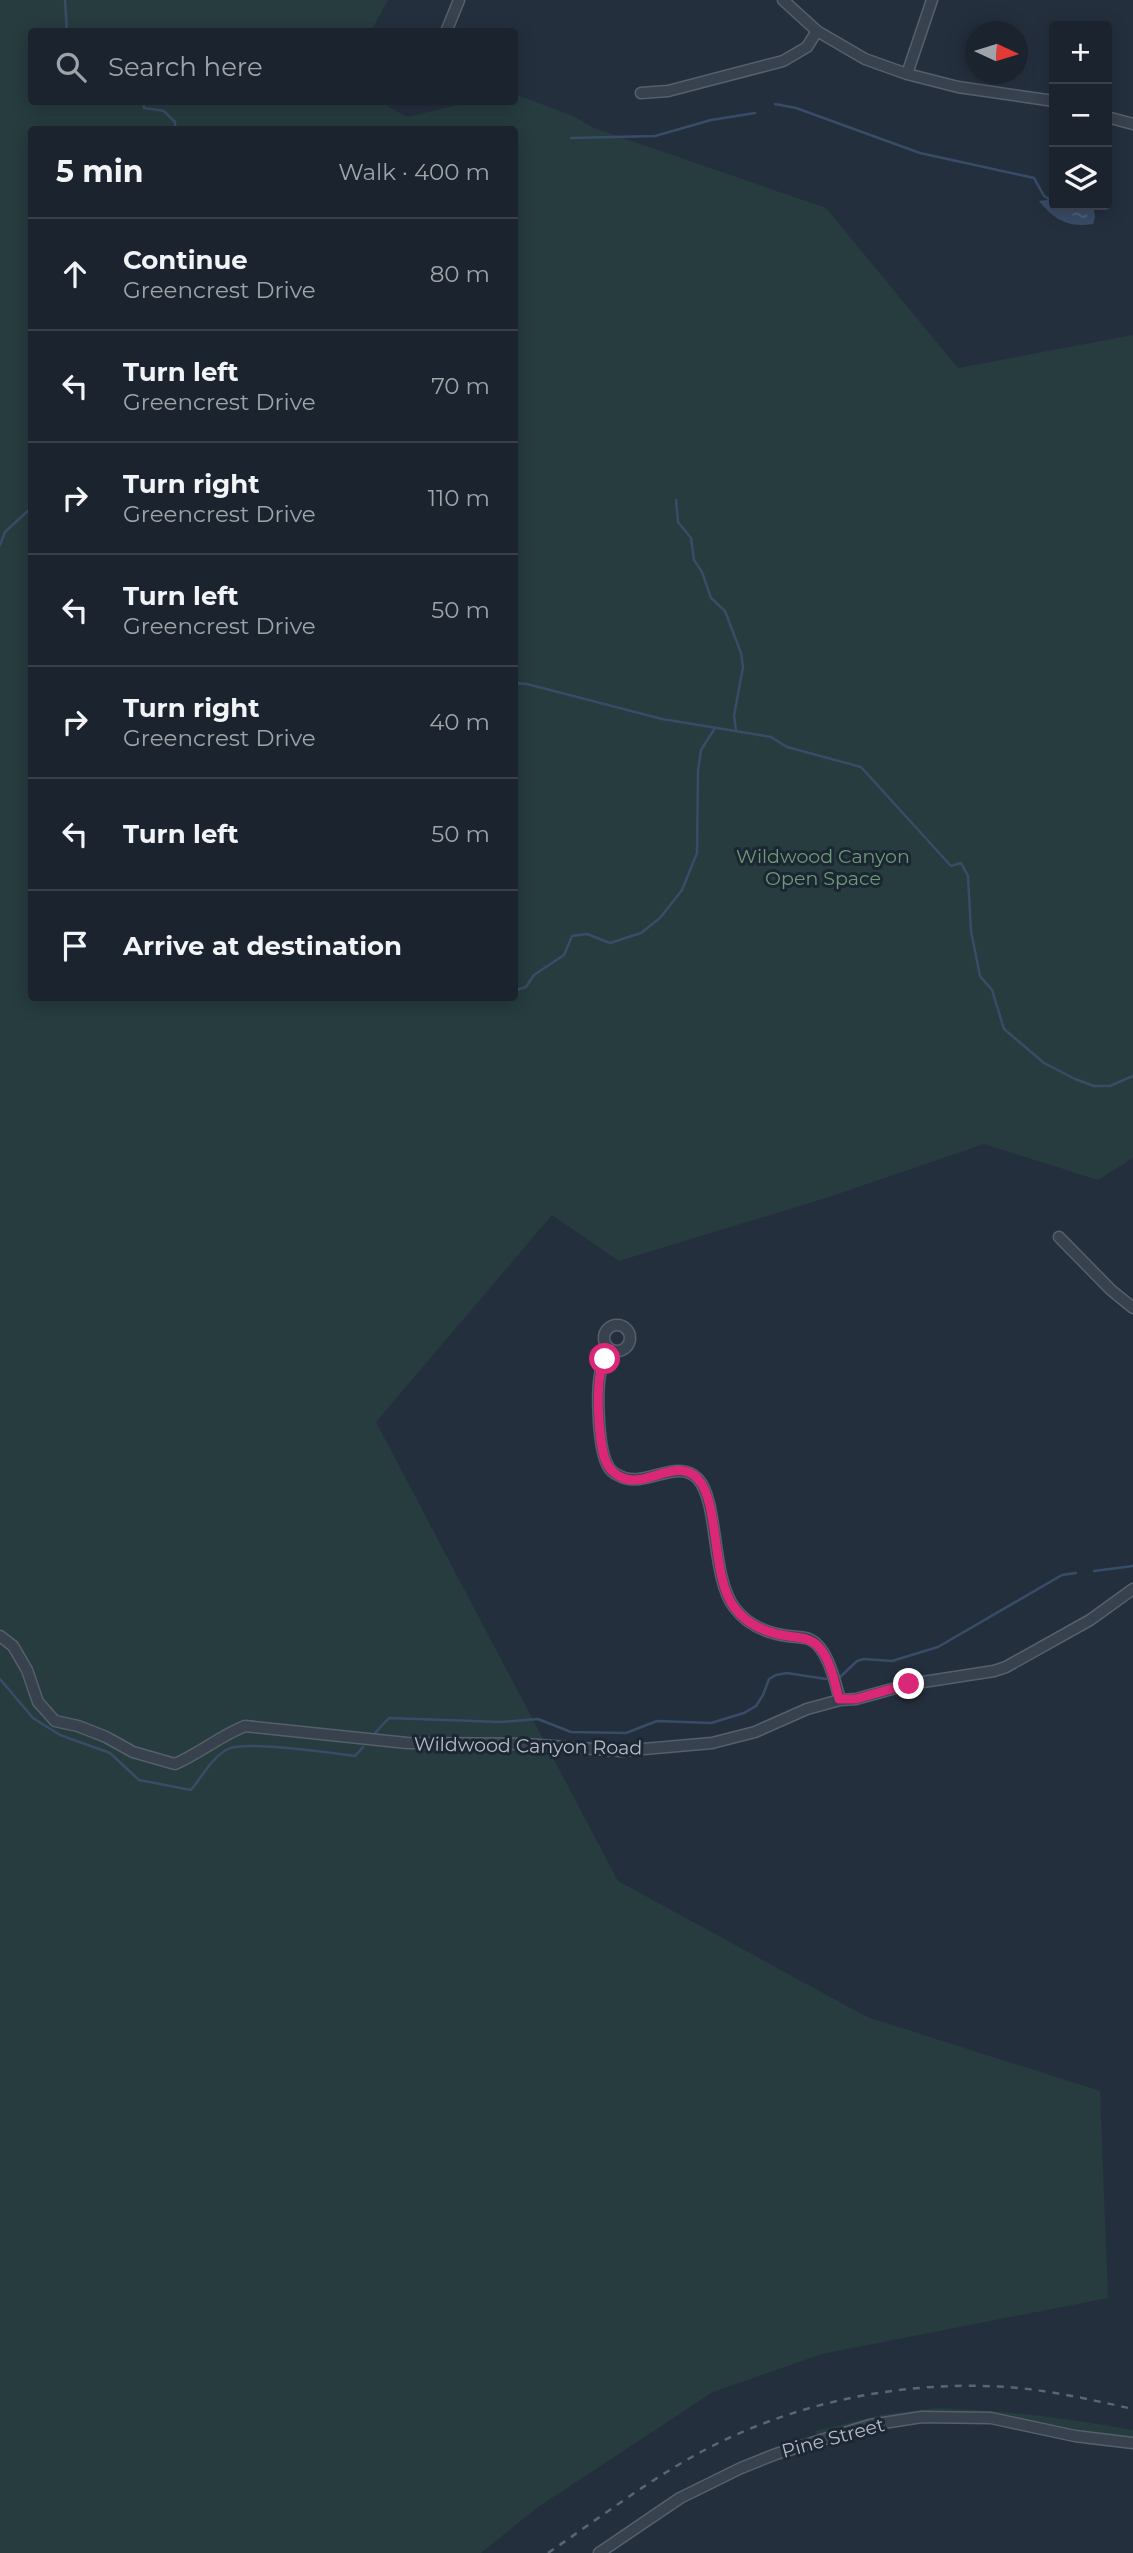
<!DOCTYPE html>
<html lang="en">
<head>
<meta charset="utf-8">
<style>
  :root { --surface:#1b232e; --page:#282f3a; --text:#f1f3f6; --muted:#a0a4aa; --line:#39404a }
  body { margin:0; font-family:Montserrat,sans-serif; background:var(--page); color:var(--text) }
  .controls { position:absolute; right:21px; top:21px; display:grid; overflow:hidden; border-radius:7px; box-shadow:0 4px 18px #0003 }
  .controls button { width:63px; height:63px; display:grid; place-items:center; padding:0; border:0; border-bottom:2px solid var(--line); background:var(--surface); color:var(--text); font:35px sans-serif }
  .compass { position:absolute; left:965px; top:21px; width:63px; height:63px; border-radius:50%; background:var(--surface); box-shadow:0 4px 18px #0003; rotate:94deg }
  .stop { position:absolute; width:21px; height:21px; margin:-16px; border:5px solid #db2777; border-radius:50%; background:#fff }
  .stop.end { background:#db2777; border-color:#fff; box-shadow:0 2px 7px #0008 }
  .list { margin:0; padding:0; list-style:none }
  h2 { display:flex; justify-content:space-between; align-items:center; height:91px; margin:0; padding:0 28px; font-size:30px }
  h2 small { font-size:23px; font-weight:400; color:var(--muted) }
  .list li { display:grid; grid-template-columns:46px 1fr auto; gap:21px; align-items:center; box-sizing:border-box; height:112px; padding:0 28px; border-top:2px solid var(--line) }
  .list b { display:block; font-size:26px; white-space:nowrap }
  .list p { margin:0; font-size:23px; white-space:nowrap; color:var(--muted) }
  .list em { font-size:23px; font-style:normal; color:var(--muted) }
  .icon { flex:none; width:38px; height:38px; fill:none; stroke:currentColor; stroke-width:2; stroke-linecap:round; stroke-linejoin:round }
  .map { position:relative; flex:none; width:1133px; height:2553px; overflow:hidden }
  .search { position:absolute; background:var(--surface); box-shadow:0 4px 18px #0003; left:28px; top:28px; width:490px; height:77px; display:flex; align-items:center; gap:18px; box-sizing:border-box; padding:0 24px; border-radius:7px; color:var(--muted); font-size:26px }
  .panel { position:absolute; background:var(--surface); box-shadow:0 4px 18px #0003; left:28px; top:126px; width:490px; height:875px; border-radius:7px }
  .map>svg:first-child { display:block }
  .green { fill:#263c3f; fill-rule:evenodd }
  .water { fill:url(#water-ripples) }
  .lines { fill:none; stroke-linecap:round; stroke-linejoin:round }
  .stream { stroke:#394c67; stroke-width:2.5 }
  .minor-casing { stroke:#565f6c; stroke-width:13 }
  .minor { stroke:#38414e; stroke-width:10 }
  .rail { stroke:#5a6575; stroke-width:2.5; stroke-dasharray:7 7; stroke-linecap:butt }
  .route { stroke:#db2777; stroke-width:9 }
  .labels { text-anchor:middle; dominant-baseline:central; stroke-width:6; stroke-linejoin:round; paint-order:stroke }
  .park-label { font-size:19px; fill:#6b9a76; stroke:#1d2633 }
  .street-label { font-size:19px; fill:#b4bcc9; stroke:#1d2633 }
</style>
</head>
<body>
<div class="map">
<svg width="1133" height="2553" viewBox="0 0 1133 2553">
  <defs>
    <pattern id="water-ripples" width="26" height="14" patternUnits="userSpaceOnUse" patternTransform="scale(1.75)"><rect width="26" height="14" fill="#394c67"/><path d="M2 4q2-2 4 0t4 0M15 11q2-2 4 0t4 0" fill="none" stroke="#53647b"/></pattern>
  </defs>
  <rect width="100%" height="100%" fill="#242f3e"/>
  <!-- green -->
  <path class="green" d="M0 0H388L371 31 32 32V102H381L407 117 470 102H514L515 94 573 116 594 128 826 208 958 368 1133 335V1158L1098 1180 984 1144 829 1197 619 1261 552 1215 376 1422 618 1881 867 2017 1100 2091 1108 2298 822 2354 713 2392 538 2507 481 2553H0ZM32 130H514V998H32Z
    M936 2408C1002 2410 1068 2418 1133 2430V2449L1089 2445 1015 2426 986 2422H936L882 2427 819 2445 815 2431 881 2415Z"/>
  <!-- water -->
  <path class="water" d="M1054 199V205H1093L1095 217 1093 224C1067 228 1054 219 1039 201Z"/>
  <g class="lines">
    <!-- stream -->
    <path class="stream" d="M65 0 67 32
      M143 102 144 108 164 111 175 122V130
      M775 104 796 108 920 153 1034 178 1044 196 1054 202
      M571 138 655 136 711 120 755 113
      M676 500 678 522 691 538 694 560 702 572 711 598 725 611 741 653 743 667 734 716 736 730
      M0 545 5 532 32 507
      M514 683 527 684 662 719 771 737 787 747 861 767 951 866 961 863 968 876 971 931 980 976 992 990 1004 1029 1044 1063 1075 1079 1094 1086H1110L1133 1076
      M514 991 526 987 534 975 564 955 572 936 587 934 610 943 641 933 660 918 682 890 697 853 698 771 701 750 715 728
      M1094 1571 1133 1566
      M839 1678 857 1661 864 1659 892 1661 938 1647 1062 1575 1076 1573
      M0 1679 33 1718 60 1735 110 1753 139 1780 191 1790C202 1777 212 1757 228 1749 245 1740 331 1753 355 1756L363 1747
      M375 1733 389 1718 501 1722 538 1719 571 1732 626 1733 657 1721 711 1723 744 1713 756 1706 763 1695 769 1679 776 1675 787 1673 826 1679"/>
    <defs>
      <path id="minor" d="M783 0 817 31 865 59 907 74 958 87 1054 101
        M446 32 459 0
        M907 74 932 0
        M641 93 668 91 783 61 807 47 817 31
        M1107 117 1133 124
        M1059 1237 1111 1290 1133 1308
        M604 1338a13 13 0 1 1 26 0a13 13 0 1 1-26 0Z
        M611 1350C609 1354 605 1359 603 1364 595 1382 598 1446 607 1464 609 1469 613 1473 618 1475 643 1491 677 1456 698 1479 719 1502 711 1576 734 1607 747 1625 765 1633 788 1636 794 1637 803 1637 809 1639 828 1647 835 1682 840 1700
        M0 1636 13 1646 27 1670 38 1702 55 1721 78 1726 106 1737 133 1752 175 1764C200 1753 220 1736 245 1726L407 1743 526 1744 621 1751 712 1743 755 1732 807 1709 840 1700 856 1699 910 1684 994 1671 1006 1667 1090 1620 1133 1589
        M599 2553 680 2498 741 2468 776 2454 870 2425 922 2417 991 2418 1075 2436 1133 2443"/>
    </defs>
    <!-- minor casing -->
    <use href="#minor" class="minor-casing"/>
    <!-- minor -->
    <use href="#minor" class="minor"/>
    <!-- rail -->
    <path class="rail" d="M548 2553C595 2521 641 2486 690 2458 785 2404 897 2380 1007 2387 1050 2390 1092 2400 1133 2409"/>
  </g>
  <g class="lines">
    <!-- route -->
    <path class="route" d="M605 1359C594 1377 598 1446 607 1464 610 1470 616 1475 623 1478 647 1488 678 1456 698 1479 720 1503 711 1576 734 1607 747 1625 766 1633 788 1636 799 1638 809 1637 818 1646 830 1658 835 1683 839 1699H856L909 1684"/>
  </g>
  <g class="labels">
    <!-- park labels -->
    <g class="park-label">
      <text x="823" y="856">Wildwood Canyon<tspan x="823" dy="22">Open Space</tspan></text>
    </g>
    <!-- street labels -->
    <g class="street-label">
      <text transform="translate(528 1746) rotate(1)">Wildwood Canyon Road</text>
      <text transform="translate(833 2438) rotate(-15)">Pine Street</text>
    </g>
  </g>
</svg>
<div class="controls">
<button>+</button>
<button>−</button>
<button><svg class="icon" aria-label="layers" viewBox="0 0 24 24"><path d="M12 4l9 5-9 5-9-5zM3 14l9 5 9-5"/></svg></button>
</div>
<svg class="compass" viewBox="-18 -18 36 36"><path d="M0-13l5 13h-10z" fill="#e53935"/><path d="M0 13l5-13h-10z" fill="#a0a4aa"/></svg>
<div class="stop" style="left:605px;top:1359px"></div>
<div class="stop end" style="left:909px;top:1684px"></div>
<div class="search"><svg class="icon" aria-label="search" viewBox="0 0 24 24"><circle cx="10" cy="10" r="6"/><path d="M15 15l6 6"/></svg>Search here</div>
<section class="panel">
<h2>5 min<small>Walk · 400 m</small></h2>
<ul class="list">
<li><svg class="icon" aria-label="ahead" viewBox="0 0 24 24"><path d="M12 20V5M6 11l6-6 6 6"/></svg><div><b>Continue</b><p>Greencrest Drive</p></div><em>80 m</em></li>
<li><svg class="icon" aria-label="left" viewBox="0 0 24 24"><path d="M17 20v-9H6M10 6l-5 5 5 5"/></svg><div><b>Turn left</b><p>Greencrest Drive</p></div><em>70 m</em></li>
<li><svg class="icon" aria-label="right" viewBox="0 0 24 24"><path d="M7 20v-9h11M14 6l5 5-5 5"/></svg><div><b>Turn right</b><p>Greencrest Drive</p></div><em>110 m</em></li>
<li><svg class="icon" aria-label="left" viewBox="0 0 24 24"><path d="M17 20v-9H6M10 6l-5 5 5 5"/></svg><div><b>Turn left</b><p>Greencrest Drive</p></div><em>50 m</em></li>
<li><svg class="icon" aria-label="right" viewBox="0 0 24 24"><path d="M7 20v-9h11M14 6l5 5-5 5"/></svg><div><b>Turn right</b><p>Greencrest Drive</p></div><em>40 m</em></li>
<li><svg class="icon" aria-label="left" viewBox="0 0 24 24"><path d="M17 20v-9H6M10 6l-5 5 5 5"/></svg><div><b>Turn left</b></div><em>50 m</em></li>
<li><svg class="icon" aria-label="arrive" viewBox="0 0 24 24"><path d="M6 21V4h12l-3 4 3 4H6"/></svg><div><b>Arrive at destination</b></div></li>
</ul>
</section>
</div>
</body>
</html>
